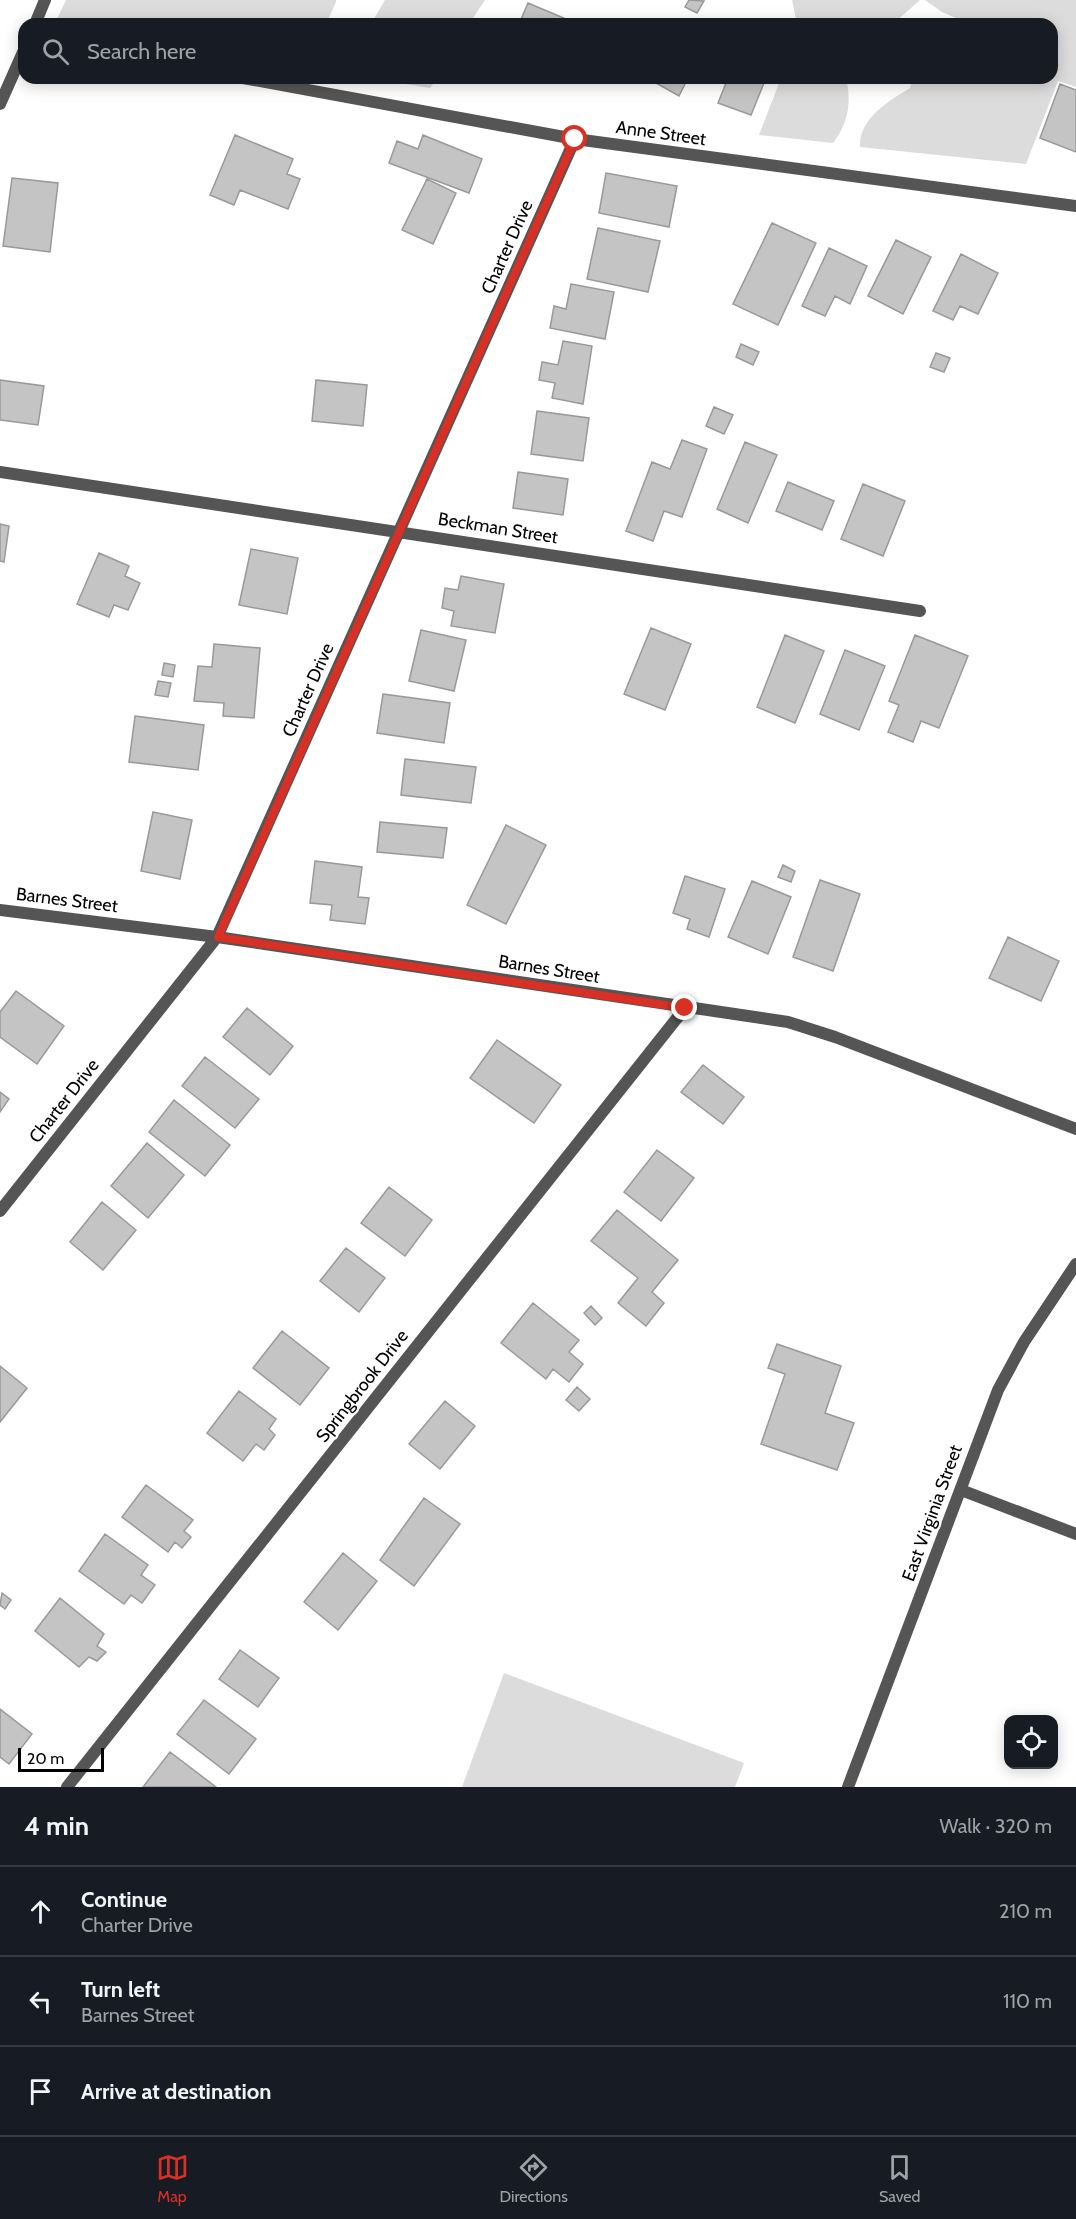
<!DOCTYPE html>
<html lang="en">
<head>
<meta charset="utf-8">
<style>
  :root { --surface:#171b24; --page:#242831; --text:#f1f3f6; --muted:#9ea1a6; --line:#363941; --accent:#d93025 }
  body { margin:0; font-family:Cabin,sans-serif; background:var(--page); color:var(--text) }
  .controls { position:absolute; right:18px; bottom:18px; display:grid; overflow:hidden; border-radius:12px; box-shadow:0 3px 15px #0003 }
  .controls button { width:54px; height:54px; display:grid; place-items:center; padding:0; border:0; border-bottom:2px solid var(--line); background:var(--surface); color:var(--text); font:30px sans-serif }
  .scale { position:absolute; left:18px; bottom:15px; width:86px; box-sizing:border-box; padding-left:6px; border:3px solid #000; border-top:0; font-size:16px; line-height:21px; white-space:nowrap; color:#000; -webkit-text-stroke:4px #fff; paint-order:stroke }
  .stop { position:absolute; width:18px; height:18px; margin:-14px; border:4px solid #d93025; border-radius:50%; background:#fff }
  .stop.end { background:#d93025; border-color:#fff; box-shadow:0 2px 6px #0008 }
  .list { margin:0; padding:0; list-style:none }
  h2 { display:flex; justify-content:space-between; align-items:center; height:78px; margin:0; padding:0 24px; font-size:26px }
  h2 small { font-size:20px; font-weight:400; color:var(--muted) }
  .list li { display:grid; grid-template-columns:39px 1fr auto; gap:18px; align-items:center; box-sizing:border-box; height:90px; padding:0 24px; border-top:2px solid var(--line) }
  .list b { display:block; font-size:22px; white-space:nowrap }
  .list p { margin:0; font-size:20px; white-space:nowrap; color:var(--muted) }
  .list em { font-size:20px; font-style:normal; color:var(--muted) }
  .icon { flex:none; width:33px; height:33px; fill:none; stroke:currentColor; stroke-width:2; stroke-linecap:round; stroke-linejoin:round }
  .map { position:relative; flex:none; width:1076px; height:1787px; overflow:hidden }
  .search { position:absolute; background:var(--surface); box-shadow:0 3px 15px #0003; left:18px; right:18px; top:18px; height:66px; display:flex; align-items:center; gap:15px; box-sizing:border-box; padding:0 21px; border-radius:18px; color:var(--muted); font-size:22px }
  .sheet { height:348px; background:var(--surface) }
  nav { display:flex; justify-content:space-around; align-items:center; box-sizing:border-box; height:84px; border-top:2px solid var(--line); background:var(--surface); font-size:16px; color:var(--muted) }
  nav a { display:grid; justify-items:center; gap:3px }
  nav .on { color:var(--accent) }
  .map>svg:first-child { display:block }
  .green { fill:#dcdcdc }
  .building { fill:#c4c4c4; stroke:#999; stroke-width:1.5 }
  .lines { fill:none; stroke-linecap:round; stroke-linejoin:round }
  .minor { stroke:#555; stroke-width:12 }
  .route { stroke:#d93025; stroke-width:8 }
  .labels { text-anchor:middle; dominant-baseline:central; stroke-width:4.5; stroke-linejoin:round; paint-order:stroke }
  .street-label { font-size:18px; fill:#000; stroke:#fff }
</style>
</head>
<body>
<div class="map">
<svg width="1076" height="1787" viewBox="0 0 1076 1787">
  <rect width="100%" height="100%" fill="#fff"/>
  <!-- green -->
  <path class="green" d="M66 0H336V2L326 24H83L57 19Z
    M385 0H485L469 24H371Z
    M792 0H920L893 24H877L869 20 860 24H797Z
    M925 0H1076V87L1058 81 1026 164 860 147C858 119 890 100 910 88L913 78H1052V24H970L942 12Z
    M369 78H438L430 88Z
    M781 78H846C852 102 848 124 833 143L759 135Z
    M504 1673 744 1763 735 1787H462Z"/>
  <!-- building -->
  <path class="building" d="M689 0 704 1 697 13 685 7Z
    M528 3 571 21 569 24H519Z
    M647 78H688L679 96Z
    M728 78H766L751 115 718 103Z
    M1060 84 1076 90V152L1040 138Z
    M235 135 293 159 287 174 300 179 288 209 240 190 234 205 210 195Z
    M423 135 482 159 469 193 389 163 397 141 418 149Z
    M606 173 677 186 669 227 599 213Z
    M12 178 58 183 50 252 3 246Z
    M427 179 456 193 433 244 402 230Z
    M772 223 816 243 778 325 733 304Z
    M598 228 660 241 648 292 587 279Z
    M896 240 931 257 903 314 868 296Z
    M829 248 867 266 850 304 835 296 825 316 802 306Z
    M961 254 998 273 978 314 960 306 953 320 933 311Z
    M571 284 614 292 605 339 550 328 554 306 566 309Z
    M563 341 592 346 583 404 552 398 555 383 539 380 542 362 558 365Z
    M741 344 759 352 753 365 736 357Z
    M936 353 950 358 944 372 930 367Z
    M0 380 44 386 38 425 0 420Z
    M316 380 367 385 363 426 312 421Z
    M714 407 733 415 724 434 706 426Z
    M537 411 589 418 583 461 531 454Z
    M682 440 707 449 682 517 664 511 653 541 626 531 652 462 670 469Z
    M745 442 777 455 748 523 717 509Z
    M518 472 568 479 563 515 513 508Z
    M788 482 834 501 822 530 776 511Z
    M863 484 905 501 883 556 841 539Z
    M0 524 9 526 4 562 0 561Z
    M251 549 298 558 287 614 239 605Z
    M99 553 129 566 125 576 140 583 128 610 114 605 109 617 77 604Z
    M461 576 504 584 495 633 451 626 454 611 442 608 445 588 458 590Z
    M651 628 691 644 665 710 624 694Z
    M421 630 466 640 454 691 409 681Z
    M785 635 824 651 795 723 757 707Z
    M915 635 968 656 939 728 921 721 913 742 888 732 899 705 889 701Z
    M214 644 260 648 254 718 223 716 224 703 194 701 198 666 212 667Z
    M845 650 885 666 859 730 820 714Z
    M164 663 175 665 173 677 162 675Z
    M158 681 171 683 168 697 155 695Z
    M383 694 450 703 444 743 377 733Z
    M135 716 204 725 198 770 129 762Z
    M405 759 476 767 471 803 401 795Z
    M153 812 192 820 180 879 141 871Z
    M380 822 447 828 443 858 377 852Z
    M506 825 546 845 506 924 467 905Z
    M315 861 362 867 358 897 369 898 365 924 330 920 332 905 310 903Z
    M783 865 795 871 791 882 778 877Z
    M685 876 725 889 709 937 687 929 690 919 673 913Z
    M820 880 860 894 833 971 793 957Z
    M752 881 791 897 768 954 728 937Z
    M1008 937 1059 961 1041 1001 989 978Z
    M16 991 64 1026 37 1064 0 1037V1012Z
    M247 1008 293 1046 270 1075 223 1037Z
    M497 1040 561 1085 534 1123 470 1078Z
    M205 1057 259 1099 235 1128 182 1086Z
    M703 1065 744 1097 723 1124 681 1092Z
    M0 1092 9 1099 0 1112Z
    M174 1100 230 1145 205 1176 149 1132Z
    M147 1143 184 1175 148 1218 111 1186Z
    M657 1150 694 1178 661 1221 624 1192Z
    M389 1187 432 1220 405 1256 361 1223Z
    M102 1202 136 1230 103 1270 70 1242Z
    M617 1210 678 1260 652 1292 664 1303 646 1326 618 1303 638 1278 591 1241Z
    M346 1248 385 1278 359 1312 320 1281Z
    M533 1303 579 1340 569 1352 583 1364 569 1382 553 1369 546 1379 501 1343Z
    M591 1306 602 1318 595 1325 584 1313Z
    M282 1331 329 1368 300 1405 253 1368Z
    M777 1344 841 1366 825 1413 854 1423 837 1470 761 1444 785 1374 768 1368Z
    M0 1366 27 1388 0 1422Z
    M577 1387 590 1399 579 1411 566 1400Z
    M239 1391 276 1419 269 1429 275 1435 264 1450 256 1444 243 1461 207 1433Z
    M445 1401 475 1426 440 1469 409 1444Z
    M146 1485 193 1520 184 1531 191 1537 182 1548 175 1542 168 1552 122 1517Z
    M424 1498 460 1524 414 1586 380 1560Z
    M105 1534 148 1565 141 1575 155 1585 142 1603 131 1595 124 1604 79 1571Z
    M343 1553 377 1581 338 1630 304 1602Z
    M2 1593 11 1600 5 1609 0 1605Z
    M60 1598 104 1634 97 1646 106 1652 97 1661 89 1657 79 1667 35 1631Z
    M240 1650 279 1678 258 1707 219 1679Z
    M204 1700 256 1739 229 1774 177 1734Z
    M0 1709 32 1734 9 1764 0 1757Z
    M170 1752 216 1787H143Z"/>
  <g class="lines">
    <!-- minor -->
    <path class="minor" d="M35 24 45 0
      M243 78 575 139 1076 206
      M0 104 24 50
      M0 472 920 611
      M0 910 217 937 788 1022 835 1037 1076 1129
      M0 1211 217 937 575 139
      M961 1490 1076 1534
      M67 1787 685 1008
      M848 1787 998 1390 1024 1342 1076 1264"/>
  </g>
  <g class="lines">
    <!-- route -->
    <path class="route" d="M575 139 218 937 685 1008"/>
  </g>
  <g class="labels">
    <!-- street labels -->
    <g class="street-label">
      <text transform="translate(661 133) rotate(8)">Anne Street</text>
      <text transform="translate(507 247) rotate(-66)">Charter Drive</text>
      <text transform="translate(498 528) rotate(9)">Beckman Street</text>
      <text transform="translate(308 690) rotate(-66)">Charter Drive</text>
      <text transform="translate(67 900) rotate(7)">Barnes Street</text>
      <text transform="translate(549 969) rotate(9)">Barnes Street</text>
      <text transform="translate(64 1101) rotate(-52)">Charter Drive</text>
      <text transform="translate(362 1386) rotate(-52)">Springbrook Drive</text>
      <text transform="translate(932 1513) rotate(-70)">East Virginia Street</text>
    </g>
  </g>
</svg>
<div class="controls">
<button><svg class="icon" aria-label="locate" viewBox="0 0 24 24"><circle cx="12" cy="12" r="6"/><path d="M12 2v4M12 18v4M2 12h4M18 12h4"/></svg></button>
</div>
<div class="scale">20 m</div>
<div class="stop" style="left:575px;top:139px"></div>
<div class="stop end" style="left:685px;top:1008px"></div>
<div class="search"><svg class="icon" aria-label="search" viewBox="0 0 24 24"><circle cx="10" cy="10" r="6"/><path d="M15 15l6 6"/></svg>Search here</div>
</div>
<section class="sheet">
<h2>4 min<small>Walk · 320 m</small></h2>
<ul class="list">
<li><svg class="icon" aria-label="ahead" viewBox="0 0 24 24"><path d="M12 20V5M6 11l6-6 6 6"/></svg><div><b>Continue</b><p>Charter Drive</p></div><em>210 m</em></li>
<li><svg class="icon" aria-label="left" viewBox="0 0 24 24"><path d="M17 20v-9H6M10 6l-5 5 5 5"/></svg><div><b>Turn left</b><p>Barnes Street</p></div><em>110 m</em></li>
<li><svg class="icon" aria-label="arrive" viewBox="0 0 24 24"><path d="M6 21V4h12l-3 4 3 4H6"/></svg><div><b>Arrive at destination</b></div></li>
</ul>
</section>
<nav>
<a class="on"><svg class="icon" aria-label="map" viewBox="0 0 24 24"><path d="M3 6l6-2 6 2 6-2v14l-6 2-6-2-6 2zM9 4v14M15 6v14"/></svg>Map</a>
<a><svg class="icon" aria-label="directions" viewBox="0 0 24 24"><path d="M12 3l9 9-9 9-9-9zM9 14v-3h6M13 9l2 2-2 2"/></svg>Directions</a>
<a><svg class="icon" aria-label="saved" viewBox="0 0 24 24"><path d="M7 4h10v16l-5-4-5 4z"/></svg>Saved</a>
</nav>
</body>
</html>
